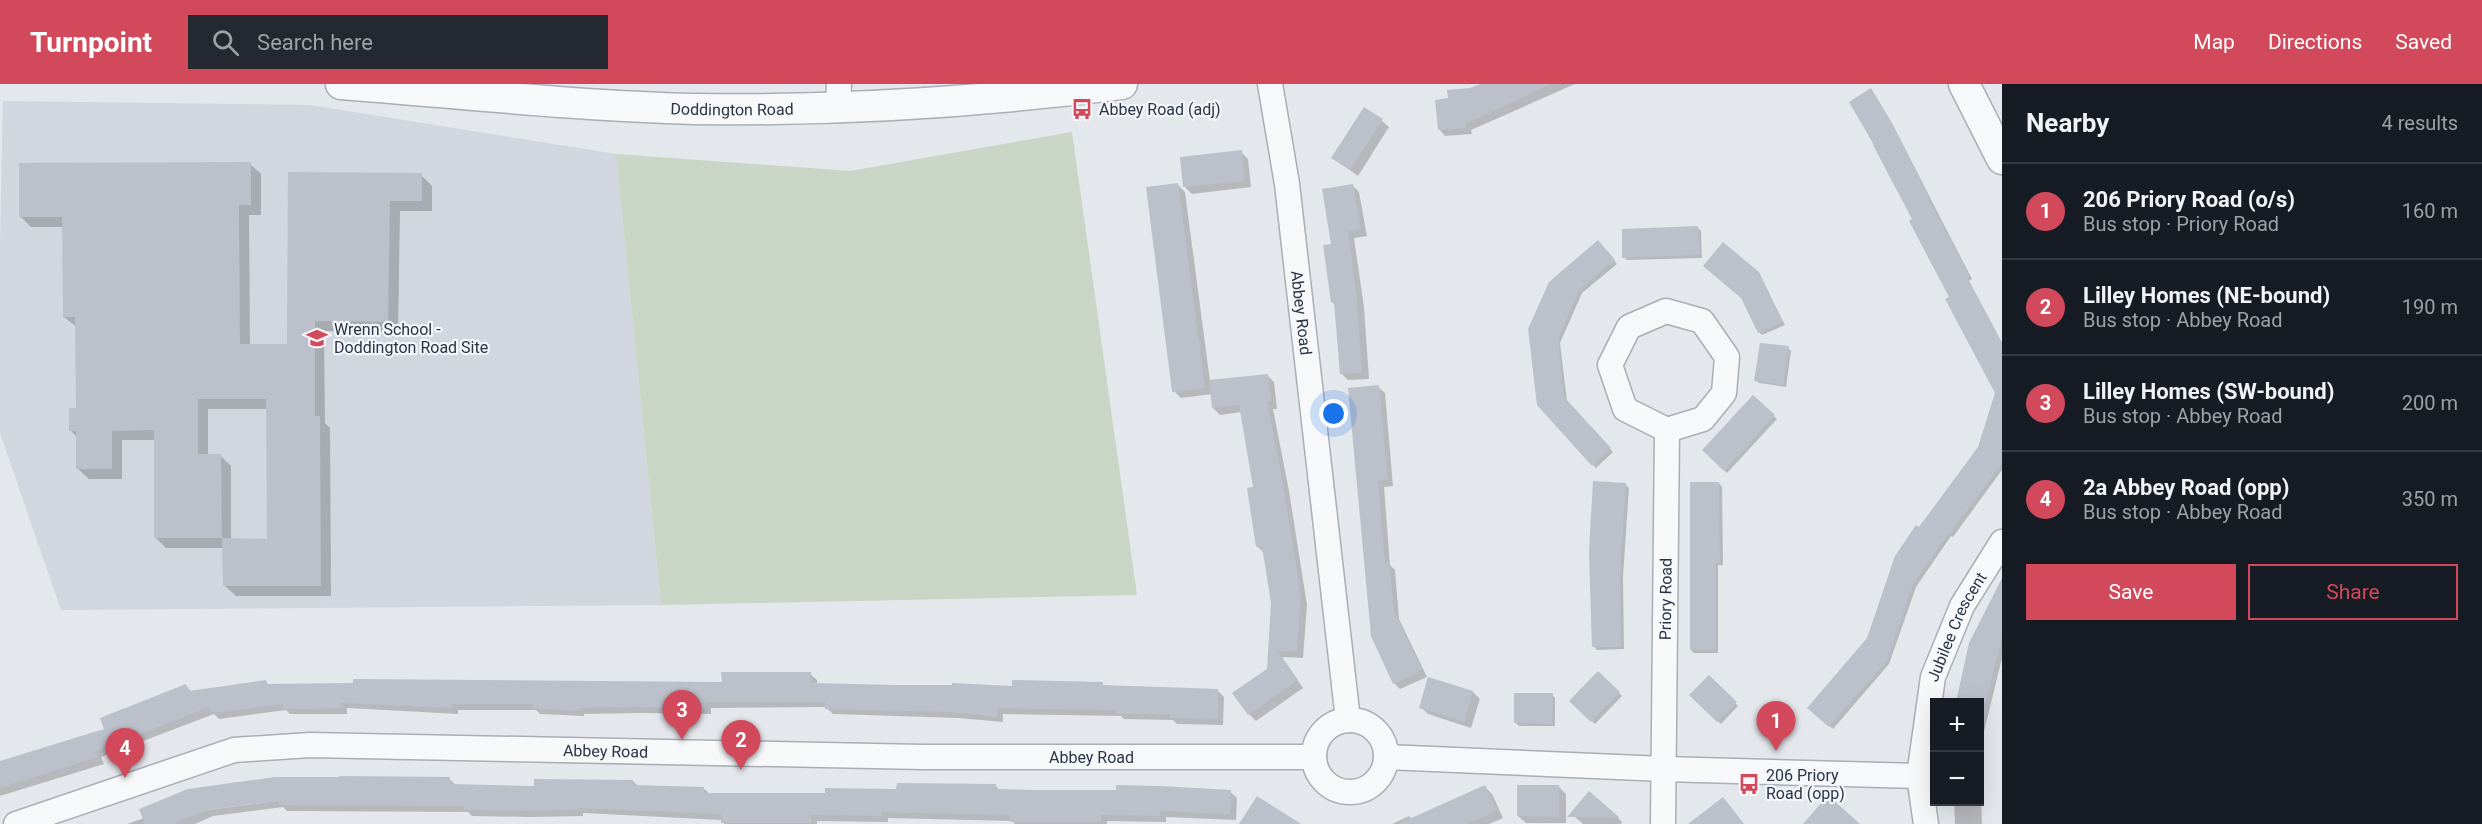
<!DOCTYPE html>
<html lang="en">
<head>
<meta charset="utf-8">
<style>
  :root { --surface:#171b24; --page:#242831; --text:#f1f3f6; --muted:#9ea1a6; --line:#363941; --accent:#d1495b }
  body { margin:0; font-family:Roboto,sans-serif; background:var(--page); color:var(--text) }
  .controls { position:absolute; right:18px; bottom:18px; display:grid; overflow:hidden; border-radius:0px; box-shadow:0 6px 24px #0002 }
  .controls button { width:54px; height:54px; display:grid; place-items:center; padding:0; border:0; border-bottom:2px solid var(--line); background:var(--surface); color:var(--text); font:30px sans-serif }
  .you { position:absolute; left:1334px; top:330px; width:21px; height:21px; margin:-15px; border:4px solid #fff; border-radius:50%; background:#1a73e8; box-shadow:0 0 0 9px #1a73e833 }
  .badge { display:grid; place-items:center; width:39px; height:39px; border-radius:50%; background:var(--accent); color:#fff; font-size:20px; font-weight:700 }
  .pin { position:absolute; translate:-50% -50px; filter:drop-shadow(0 2px 3px #0008) }
  .pin::after { content:''; position:absolute; top:32px; width:21px; height:18px; background:inherit; clip-path:polygon(0 0,100% 0,50% 100%) }
  .list { margin:0; padding:0; list-style:none }
  h2 { display:flex; justify-content:space-between; align-items:center; height:78px; margin:0; padding:0 24px; font-size:26px }
  h2 small { font-size:20px; font-weight:400; color:var(--muted) }
  .list li { display:grid; grid-template-columns:39px 1fr auto; gap:18px; align-items:center; box-sizing:border-box; height:96px; padding:0 24px; border-top:2px solid var(--line) }
  .list b { display:block; font-size:22px; white-space:nowrap }
  .list p { margin:0; font-size:20px; white-space:nowrap; color:var(--muted) }
  .list em { font-size:20px; font-style:normal; color:var(--muted) }
  .actions { display:flex; gap:12px; padding:18px 24px }
  .actions a { flex:1; padding:14px 0; border:2px solid var(--accent); border-radius:0px; text-align:center; font-size:21px; color:var(--accent) }
  .actions .main { background:var(--accent); color:#fff }
  .icon { flex:none; width:33px; height:33px; fill:none; stroke:currentColor; stroke-width:2; stroke-linecap:round; stroke-linejoin:round }
  .map { position:relative; flex:none; width:2002px; height:740px; overflow:hidden }
  header { display:flex; align-items:center; gap:36px; box-sizing:border-box; height:84px; padding:0 30px; background:var(--accent); color:#fff }
  header strong { font-size:28px }
  nav { display:flex; gap:33px; margin-inline-start:auto; font-size:21px }
  .search { width:420px; height:54px; background:var(--page); display:flex; align-items:center; gap:15px; box-sizing:border-box; padding:0 21px; border-radius:0px; color:var(--muted); font-size:22px }
  main { display:flex }
  aside { flex:1; background:var(--surface) }
  .map>svg:first-child { display:block }
  .built { fill:#d2d6de }
  .green { fill:#c9d6c5 }
  .shadow { fill:#0003; fill-rule:evenodd }
  .building { fill:#bbc0ca; fill-rule:evenodd }
  .lines { fill:none; stroke-linecap:round; stroke-linejoin:round }
  .minor-casing { stroke:#a9aeb7; stroke-width:27 }
  .tertiary-casing { stroke:#a9aeb7; stroke-width:33 }
  .minor { stroke:#f7f8fa; stroke-width:24 }
  .tertiary { stroke:#f7f8fa; stroke-width:30 }
  .labels { text-anchor:middle; dominant-baseline:central; stroke-width:4.5; stroke-linejoin:round; paint-order:stroke }
  .street-label { font-size:16px; fill:#2b3445; stroke:#f4f6f9 }
  .poi-label { font-size:16px; fill:#2b3445; stroke:#f4f6f9; text-anchor:start }
</style>
</head>
<body>
<header>
<strong>Turnpoint</strong>
<div class="search"><svg class="icon" aria-label="search" viewBox="0 0 24 24"><circle cx="10" cy="10" r="6"/><path d="M15 15l6 6"/></svg>Search here</div>
<nav><a>Map</a><a>Directions</a><a>Saved</a></nav>
</header>
<main>
<div class="map">
<svg width="2002" height="740" viewBox="0 0 2002 740">
  <rect width="100%" height="100%" fill="#e4e7ec"/>
  <!-- built -->
  <path class="built" d="M3 17 310 21 616 70 661 521 61 526 0 349V159Z"/>
  <!-- green -->
  <path class="green" d="M1072 48 1137 511 661 521 616 70 850 87Z"/>
  <!-- shadow -->
  <path class="shadow" d="M1484 0H1575L1471 46 1472 50 1445 52 1439 45 1449 16Z
    M1382 37 1389 43 1358 92 1333 74Z
    M1894 44 1972 195 1969 197 2002 259V282L1951 214Z
    M1241 68 1248 75 1251 103 1192 110 1185 103Z
    M250 80 261 90V131H249L250 262H288L290 89 421 91 432 102V127H400L398 248 324 247 325 339 330 344 331 512H236L225 502 223 464H166L155 453V356H122V395H89L78 385V354L70 346 77 325V243L64 233V143H31L21 133ZM208 325H268V456L231 455V382L220 371H208Z
    M1178 101 1185 108 1210 297 1267 291 1274 298 1277 325H1273L1289 407 1307 521 1303 574 1282 573 1303 604 1256 637 1249 630 1268 586 1272 519 1265 470 1257 462 1255 405 1242 328 1220 331 1213 324 1212 310 1181 314 1174 307Z
    M1352 101 1359 108 1367 152 1354 154 1364 223 1369 295 1348 296 1341 289 1335 221 1332 218 1333 161Z
    M1698 144 1701 147 1702 174 1627 176 1624 173Z
    M1598 158 1617 180 1582 209 1560 259 1567 317 1613 368 1596 384 1538 320 1530 245Z
    M1758 189 1785 241 1762 251 1759 248Z
    M1788 264 1791 267 1786 303 1759 299 1756 296Z
    M2002 297V386L1953 453 1951 452 1916 503 1889 580 1833 645 1809 624 1868 555 1919 446 1979 363Z
    M1378 303 1385 309 1393 402 1384 403 1390 481 1395 486 1399 535 1427 593 1400 605 1394 599 1372 552Z
    M1753 313 1777 335 1727 389 1704 366Z
    M1719 399 1722 403 1723 481H1718V569H1694L1691 566Z
    M1625 400 1629 404 1623 493 1624 565 1597 566 1594 562Z
    M2002 497V574L1980 664V618H1957L1971 559Z
    M1598 589 1622 612 1595 640 1571 617Z
    M810 590 817 596V601L1013 604 1102 600 1105 603 1217 606 1224 613 1223 641 1177 640 1173 636 1124 635 1121 632 1003 630V638L958 634 833 630 826 623 711 624V630L642 629 584 630V632L540 630 536 626H458V630L347 624V630H290L286 626 219 635 214 630 101 673 104 680 0 712V679L106 646 186 602 192 608 266 598 270 602 723 600Z
    M1709 593 1738 622 1721 640 1691 611Z
    M1429 595 1473 608 1480 615 1471 644 1428 630 1421 623Z
    M1552 611 1555 614V642H1519L1516 639Z
    M1980 669 1982 740H1955L1954 718H1980Z
    M449 695 456 701 535 703V697H633L638 702 703 704 710 710H826L996 702 1000 707 1230 708 1237 714 1236 736 1166 733V738L1107 737V740H1015L1012 737 888 734V738L817 737V740H724L722 736 583 729V732L530 733 472 732 468 728 287 727 283 723 213 732 195 740H127L144 734Z
    M1485 703 1492 710 1503 734 1489 740H1392L1409 732 1412 735Z
    M1559 703 1566 710V739H1526L1518 732Z
    M1589 710 1619 735 1622 738 1621 740H1583L1575 733 1572 730Z"/>
  <!-- building -->
  <path class="building" d="M1480 0H1551L1466 40V44L1438 46 1435 16 1448 14 1447 6 1470 4Z
    M1871 4 1892 39 1931 115 1929 116 1970 192 1967 193 2002 259V379L1949 451 1948 450 1913 500 1887 577 1829 643 1807 624 1867 554 1895 472 1916 441 1919 443 1978 363 1995 309 1945 215 1949 213 1909 137 1912 135 1873 61H1874L1849 18Z
    M1364 23 1383 35 1350 86 1331 74Z
    M1242 66 1245 97 1183 103 1180 73Z
    M251 78V121H239L240 260H287L288 88 422 89V117H390L388 238 315 237V332H320L321 502H223L222 454H154V346L112 347V385H76V347H69V324H76L75 233H63L62 133H19V79ZM198 315H266L267 455 222 454 221 370H198Z
    M1178 99 1205 304 1172 308 1146 103Z
    M1353 100 1361 145 1348 147 1357 215 1362 288 1340 290 1334 218H1331L1323 161 1331 160 1322 105Z
    M1698 142 1700 171 1622 174V145Z
    M1598 156 1615 176 1579 206 1558 255 1564 313 1611 364 1592 382 1537 321 1528 245 1549 198Z
    M1723 158 1759 188 1783 238 1758 249 1741 214 1703 182Z
    M1760 259 1789 262 1783 301 1754 297Z
    M1268 290 1271 318H1267L1283 399 1301 513 1297 568 1277 567 1298 596 1248 631 1232 609 1267 585 1271 519 1262 462 1256 463 1247 404 1253 403 1239 321 1212 324 1209 296Z
    M1379 301 1388 396 1378 397 1385 479 1389 478 1394 527 1422 586 1393 600 1371 552 1348 304Z
    M1753 311 1775 331 1724 387 1702 366Z
    M1593 397 1626 399 1620 489 1621 563H1592L1589 468Z
    M1690 398H1719L1720 479H1716V566H1690Z
    M2002 494V553L1986 618H1956L1969 559Z
    M1598 587 1620 608 1591 638 1569 617Z
    M721 588H811V599L895 601H952V599L1012 602V596L1103 598V601L1218 605V635L1170 634V630H1116V626L998 624 997 633 950 628 825 625V618H706L705 625 635 623 579 624V627L532 624 533 620H452V624L341 619V624L283 625V620L211 629 210 623 96 667 98 673 0 704V677L104 645 100 634 186 600 189 607 266 596 267 600 353 599V595L722 598Z
    M1709 591 1737 618 1717 638 1689 611Z
    M1428 593 1473 607 1464 638 1419 624Z
    M1514 609H1553L1552 640 1514 639Z
    M339 692 450 693V700L534 702V695L633 696V701L704 703V709H825V704L896 705 897 699 996 700V705L1033 706H1116V701L1160 702 1231 706 1230 730 1160 727V732L1101 731V738H1010V731L882 728V732L811 731V739H721V730L577 724V726L522 727 464 726V722L279 721V717L206 726 174 740H145L139 725 188 705 275 693H339Z
    M1485 701 1497 727 1467 740H1398Z
    M1517 701H1559V733L1517 732Z
    M1589 707 1620 734 1567 733Z
    M1828 711 1860 740H1803Z
    M1257 712 1301 740H1239Z
    M1723 713 1744 740H1688Z"/>
  <g class="lines">
    <defs>
      <g id="minor">
        <path id="s1" d="M1270 0 1287 100 1348 636"/>
        <path d="M838 23 839 0"/>
        <path d="M1666 227 1702 237 1727 273 1724 309 1703 335 1667 346 1625 325 1610 281 1629 243Z"/>
        <circle cx="1350" cy="672" r="36"/>
        <path d="M1386 673 1664 685 1919 692"/>
        <path id="s2" d="M16 740 234 666 310 661 923 673H1314"/>
        <path id="s3" d="M1663 740 1667 346"/>
        <path id="s4" d="M1926 740 1919 692 1933 593 1962 522 2002 458"/>
      </g>
      <g id="tertiary">
        <path id="s5" d="M341 0C459 9 577 22 695 25 837 27 981 18 1122 0"/>
        <path d="M1964 0 2002 75"/>
      </g>
    </defs>
    <!-- minor casing -->
    <use href="#minor" class="minor-casing"/>
    <!-- tertiary casing -->
    <use href="#tertiary" class="tertiary-casing"/>
    <!-- minor -->
    <use href="#minor" class="minor"/>
    <!-- tertiary -->
    <use href="#tertiary" class="tertiary"/>
  </g>
  <!-- icons -->
  <defs>
    <symbol id="bus-bare" viewBox="-9 -9 18 18"><path d="M-5-6H5V4H4V6H2V4H-2V6H-4V4H-5ZM-3.5-4V0h7V-4ZM-3.5 1.2v1.5H-2V1.2ZM2 1.2v1.5H3.5V1.2Z" fill="#d1495b" stroke="#f4f6f9" stroke-width="2.5" paint-order="stroke"/></symbol>
    <symbol id="school-bare" viewBox="-9 -9 18 18"><path d="M0-5L7-2L0 1L-7-2ZM-4 1L0 2.5L4 1V4Q0 6-4 4Z" fill="#d1495b" stroke="#f4f6f9" stroke-width="2.5" paint-order="stroke"/></symbol>
  </defs>
  <g fill-rule="evenodd">
    <use href="#bus-bare" x="1067" y="10" width="30" height="30"/>
    <use href="#school-bare" x="302" y="239" width="30" height="30"/>
    <use href="#bus-bare" x="1734" y="685" width="30" height="30"/>
  </g>
  <g class="labels">
    <!-- street labels -->
    <g class="street-label">
      <text stroke="none"><textPath href="#s5" startOffset="392">Doddington Road</textPath></text>
      <text stroke="none"><textPath href="#s1" startOffset="231">Abbey Road</textPath></text>
      <text stroke="none"><textPath href="#s3" startOffset="225">Priory Road</textPath></text>
      <text stroke="none"><textPath href="#s4" startOffset="204">Jubilee Crescent</textPath></text>
      <text stroke="none"><textPath href="#s2" startOffset="602">Abbey Road</textPath></text>
      <text stroke="none"><textPath href="#s2" startOffset="1088">Abbey Road</textPath></text>
    </g>
    <!-- poi labels -->
    <g class="poi-label">
      <text x="1099" y="25">Abbey Road (adj)</text>
      <text x="334" y="245">Wrenn School -<tspan x="334" dy="18">Doddington Road Site</tspan></text>
      <text x="1766" y="691">206 Priory<tspan x="1766" dy="18">Road (opp)</tspan></text>
    </g>
  </g>
</svg>
<div class="controls">
<button>+</button>
<button>−</button>
</div>
<div class="you"></div>
<div class="pin badge" style="left:1776px;top:667px">1</div>
<div class="pin badge" style="left:741px;top:686px">2</div>
<div class="pin badge" style="left:682px;top:656px">3</div>
<div class="pin badge" style="left:125px;top:694px">4</div>
</div>
<aside>
<h2>Nearby<small>4 results</small></h2>
<ul class="list">
<li><span class="badge">1</span><div><b>206 Priory Road (o/s)</b><p>Bus stop · Priory Road</p></div><em>160 m</em></li>
<li><span class="badge">2</span><div><b>Lilley Homes (NE-bound)</b><p>Bus stop · Abbey Road</p></div><em>190 m</em></li>
<li><span class="badge">3</span><div><b>Lilley Homes (SW-bound)</b><p>Bus stop · Abbey Road</p></div><em>200 m</em></li>
<li><span class="badge">4</span><div><b>2a Abbey Road (opp)</b><p>Bus stop · Abbey Road</p></div><em>350 m</em></li>
</ul>
<div class="actions"><a class="main">Save</a><a>Share</a></div>
</aside>
</main>
</body>
</html>
